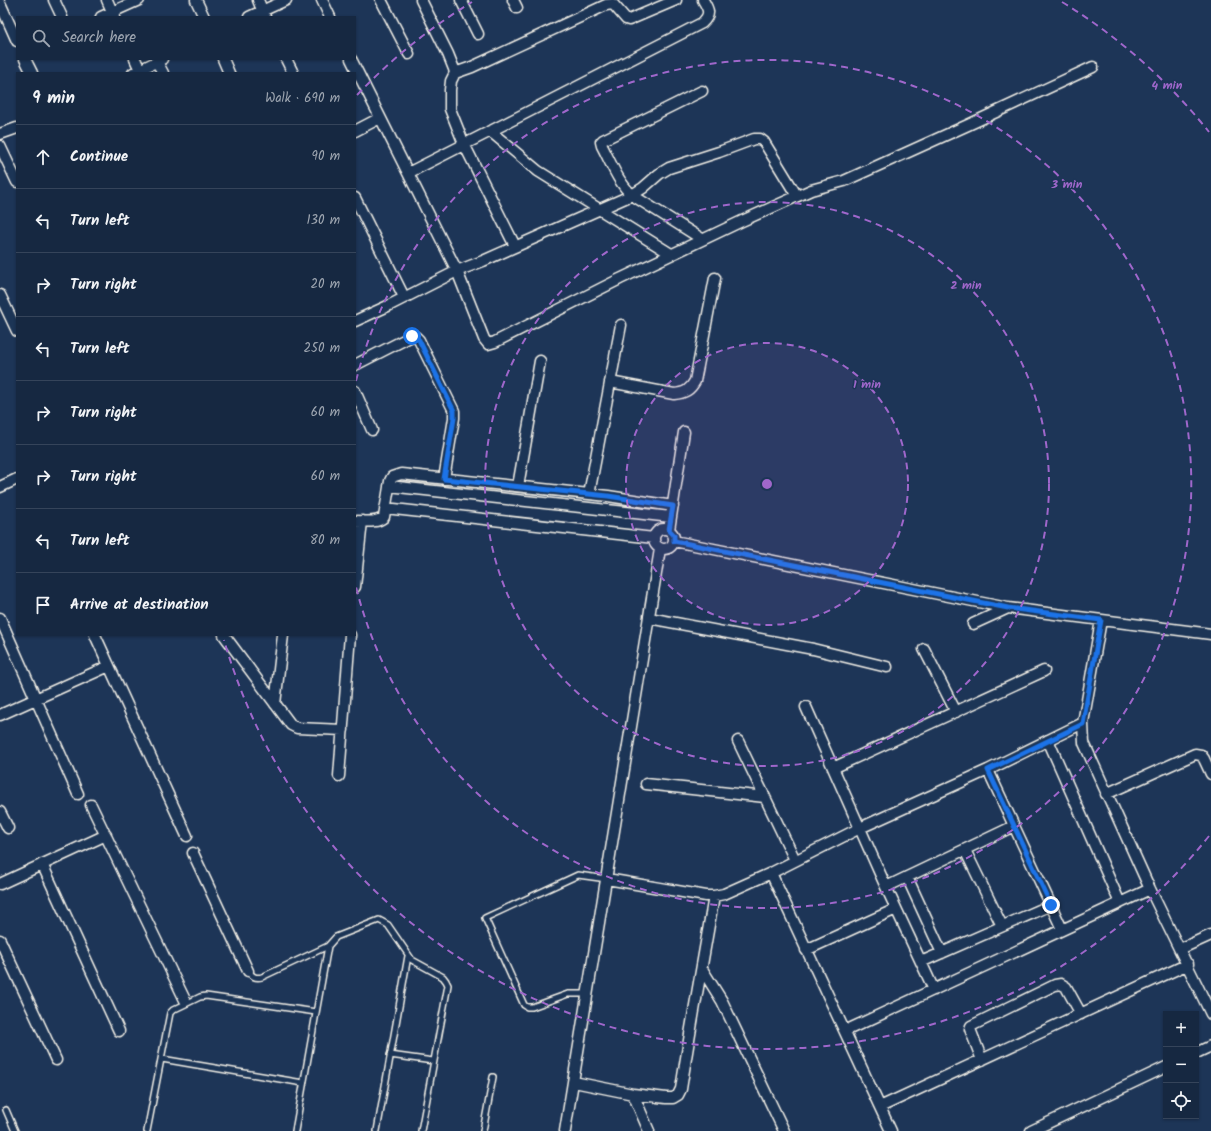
<!DOCTYPE html>
<html lang="en">
<head>
<meta charset="utf-8">
<style>
  :root { --surface:#162841; --page:#23344c; --text:#f1f3f6; --muted:#9ea6b1; --line:#35445a }
  body { margin:0; font-family:Kalam,sans-serif; background:var(--page); color:var(--text) }
  .controls { position:absolute; right:12px; bottom:12px; display:grid; overflow:hidden; border-radius:0px; box-shadow:0 1px 3px #0004 }
  .controls button { width:36px; height:36px; display:grid; place-items:center; padding:0; border:0; border-bottom:1px solid var(--line); background:var(--surface); color:var(--text); font:20px sans-serif }
  .stop { position:absolute; width:12px; height:12px; margin:-9px; border:3px solid #1a73e8; border-radius:50%; background:#fff }
  .stop.end { background:#1a73e8; border-color:#fff; box-shadow:0 1px 4px #0008 }
  .list { margin:0; padding:0; list-style:none }
  h2 { display:flex; justify-content:space-between; align-items:center; height:52px; margin:0; padding:0 16px; font-size:17px }
  h2 small { font-size:13px; font-weight:400; color:var(--muted) }
  .list li { display:grid; grid-template-columns:26px 1fr auto; gap:12px; align-items:center; box-sizing:border-box; height:64px; padding:0 16px; border-top:1px solid var(--line) }
  .list b { display:block; font-size:15px; white-space:nowrap }
  .list em { font-size:13px; font-style:normal; color:var(--muted) }
  .icon { flex:none; width:22px; height:22px; fill:none; stroke:currentColor; stroke-width:2; stroke-linecap:round; stroke-linejoin:round }
  .map { position:relative; flex:none; width:1211px; height:1131px; overflow:hidden }
  .search { position:absolute; background:var(--surface); box-shadow:0 1px 3px #0004; left:16px; top:16px; width:340px; height:44px; display:flex; align-items:center; gap:10px; box-sizing:border-box; padding:0 14px; border-radius:0px; color:var(--muted); font-size:15px }
  .panel { position:absolute; background:var(--surface); box-shadow:0 1px 3px #0004; left:16px; top:72px; width:340px; height:564px; border-radius:0px }
  .map>svg:first-child { display:block }
  .lines { fill:none; stroke-linecap:round; stroke-linejoin:round }
  .service-casing { stroke:#f4f1e8; stroke-width:8 }
  .minor-casing { stroke:#f4f1e8; stroke-width:13 }
  .service { stroke:#1d3557; stroke-width:5 }
  .minor { stroke:#1d3557; stroke-width:10 }
  .route { stroke:#1a73e8; stroke-width:5 }
  .ring { fill:none; stroke:#9f67cb; stroke-width:2; stroke-dasharray:7 5 }
  .centre { fill:#9f67cb; stroke:#1d3557; stroke-width:2 }
  .ring-label { font-size:12px; text-anchor:middle; font-weight:bold; fill:#9f67cb; stroke:#1d3557; stroke-width:3; stroke-linejoin:round; paint-order:stroke }
</style>
</head>
<body>
<div class="map">
<svg width="1211" height="1131" viewBox="0 0 1211 1131">
  <rect width="100%" height="100%" fill="#1d3557"/>
  <filter id="ink" filterUnits="userSpaceOnUse"><feTurbulence type="fractalNoise" baseFrequency=".025" numOctaves="2"/><feDisplacementMap in="SourceGraphic" scale="8" xChannelSelector="R" yChannelSelector="G"/><feConvolveMatrix kernelMatrix="1 2 1 2 8 2 1 2 1" color-interpolation-filters="sRGB"/></filter>
  <g filter="url(#ink)">
    <g class="lines">
      <defs>
        <path id="service" d="M248 971C252 976 255 979 262 977L328 946
          M588 994H568L532 1007H527L524 1005 485 918 578 875 607 879
          M390 1055 433 1061
          M162 1059 303 1083
          M6 1110 15 1131
          M147 1131 170 1013 173 1010 200 997 206 996 316 1012
          M295 1131 328 946 336 937 379 920 388 925 412 960 443 977 446 981 448 985 421 1131
          M377 1131 408 956
          M483 1131 493 1077"/>
        <path id="minor" d="M54 0 62 17
          M107 0 114 16
          M196 0 204 17
          M258 0 265 17
          M322 0 330 17
          M381 0 409 54
          M421 0 448 54 454 69 455 73 451 81 450 90V109L464 144 515 246
          M461 0 478 34
          M513 0 517 8
          M0 3 17 41
          M101 17 139 0
          M249 17 286 0
          M25 59 32 73
          M135 59 140 70
          M223 59 229 73
          M286 59 293 73
          M351 59 457 271 484 339 488 344 495 342 620 279 742 221 811 190 844 181 968 125 1093 67
          M157 62 163 73
          M133 73 162 59
          M455 73 472 67 606 5 613 4 626 19 629 20 676 0
          M355 131 380 118
          M490 131 538 171 671 254
          M0 134 17 128
          M0 146 17 182
          M408 173C506 123 604 74 702 23 711 14 709 10 703 0
          M355 198 404 297
          M702 239 632 195C618 182 611 163 602 146L601 142 603 140 702 91
          M0 295 17 331
          M355 321 390 305 457 271 483 261 632 195 643 188 659 174 669 168 719 152 754 139H760L764 142 797 196
          M355 365 412 336 416 337 419 340 454 411V418L444 479
          M610 382 674 394C685 393 690 390 695 381L715 278
          M355 391 372 430
          M389 486 671 517
          M518 486 540 361
          M0 487 17 479
          M589 494 621 325
          M385 508 654 538
          M355 521C364 521 376 524 384 517L390 481 392 477 401 474 608 496 673 506
          M654 539a10 10 0 1 1 20 0a10 10 0 1 1-20 0Z
          M669 530 684 432
          M674 541 1008 608 1211 634
          M355 587 362 521
          M0 618 78 794
          M649 618 813 649 887 667
          M1101 620 1083 723 1084 743 1150 889 1211 1014
          M973 624 1008 608
          M95 635 187 836
          M224 635 291 725 297 728 343 730
          M924 649 956 712
          M275 704 283 635
          M806 707 886 887 934 990
          M0 715 109 666
          M1048 740 1120 903
          M738 741 795 860
          M833 768 1044 671
          M988 770 1062 929
          M339 776 350 635
          M646 784 765 797
          M1106 794 1195 754 1201 755 1204 759 1211 774
          M91 805 185 1000
          M0 812 8 828
          M965 850 1002 926
          M193 853 248 971
          M42 864 119 1031
          M771 873 891 1131
          M907 877 942 953
          M607 879 706 896H714L724 894 771 873 860 828 988 770 1083 723
          M0 884 106 835
          M886 887 1014 826
          M0 940 56 1060
          M1180 949 1211 935
          M806 950 896 909
          M921 962 1051 905
          M702 969 722 1001 784 1131
          M845 1031 1150 889
          M1196 1053 1211 1046
          M982 1060 970 1029 971 1026 1055 985 1061 984 1066 987 1081 1014
          M574 1082 633 1094 666 1098H673L678 1095 681 1089C691 1025 703 961 714 896
          M633 1094 649 1131
          M880 1107 1188 964
          M565 1131 660 549
          M1031 1131 1166 1067"/>
      </defs>
      <!-- service casing -->
      <use href="#service" class="service-casing"/>
      <!-- minor casing -->
      <use href="#minor" class="minor-casing"/>
      <!-- service -->
      <use href="#service" class="service"/>
      <!-- minor -->
      <use href="#minor" class="minor"/>
    </g>
  </g>
  <g class="lines" filter="url(#ink)">
    <!-- route -->
    <path class="route" d="M412 336 416 337 419 340 454 411V418L444 479 608 496 673 506 669 530 674 535V541L1008 608 1101 620 1083 724 988 770 1051 905"/>
  </g>
  <!-- distance rings -->
  <circle cx="767" cy="484" r="141" fill="#9f67cb" fill-opacity=".12"/>
  <g class="ring">
    <circle cx="767" cy="484" r="141"/>
    <circle cx="767" cy="484" r="282"/>
    <path d="M356 381A424 424 0 1 1 356 587"/>
    <path d="M1209 836A565 565 0 0 1 224 640M357 95A565 565 0 0 1 472 2M1062 2A565 565 0 0 1 1209 132"/>
  </g>
  <circle cx="767" cy="484" r="6" class="centre"/>
  <g class="ring-label">
    <text x="1167" y="89">4 min</text>
    <text x="1067" y="188">3 min</text>
    <text x="966" y="289">2 min</text>
    <text x="867" y="388">1 min</text>
  </g>
</svg>
<div class="controls">
<button>+</button>
<button>−</button>
<button><svg class="icon" aria-label="locate" viewBox="0 0 24 24"><circle cx="12" cy="12" r="6"/><path d="M12 2v4M12 18v4M2 12h4M18 12h4"/></svg></button>
</div>
<div class="stop" style="left:412px;top:336px"></div>
<div class="stop end" style="left:1051px;top:905px"></div>
<div class="search"><svg class="icon" aria-label="search" viewBox="0 0 24 24"><circle cx="10" cy="10" r="6"/><path d="M15 15l6 6"/></svg>Search here</div>
<section class="panel">
<h2>9 min<small>Walk · 690 m</small></h2>
<ul class="list">
<li><svg class="icon" aria-label="ahead" viewBox="0 0 24 24"><path d="M12 20V5M6 11l6-6 6 6"/></svg><div><b>Continue</b></div><em>90 m</em></li>
<li><svg class="icon" aria-label="left" viewBox="0 0 24 24"><path d="M17 20v-9H6M10 6l-5 5 5 5"/></svg><div><b>Turn left</b></div><em>130 m</em></li>
<li><svg class="icon" aria-label="right" viewBox="0 0 24 24"><path d="M7 20v-9h11M14 6l5 5-5 5"/></svg><div><b>Turn right</b></div><em>20 m</em></li>
<li><svg class="icon" aria-label="left" viewBox="0 0 24 24"><path d="M17 20v-9H6M10 6l-5 5 5 5"/></svg><div><b>Turn left</b></div><em>250 m</em></li>
<li><svg class="icon" aria-label="right" viewBox="0 0 24 24"><path d="M7 20v-9h11M14 6l5 5-5 5"/></svg><div><b>Turn right</b></div><em>60 m</em></li>
<li><svg class="icon" aria-label="right" viewBox="0 0 24 24"><path d="M7 20v-9h11M14 6l5 5-5 5"/></svg><div><b>Turn right</b></div><em>60 m</em></li>
<li><svg class="icon" aria-label="left" viewBox="0 0 24 24"><path d="M17 20v-9H6M10 6l-5 5 5 5"/></svg><div><b>Turn left</b></div><em>80 m</em></li>
<li><svg class="icon" aria-label="arrive" viewBox="0 0 24 24"><path d="M6 21V4h12l-3 4 3 4H6"/></svg><div><b>Arrive at destination</b></div></li>
</ul>
</section>
</div>
</body>
</html>
